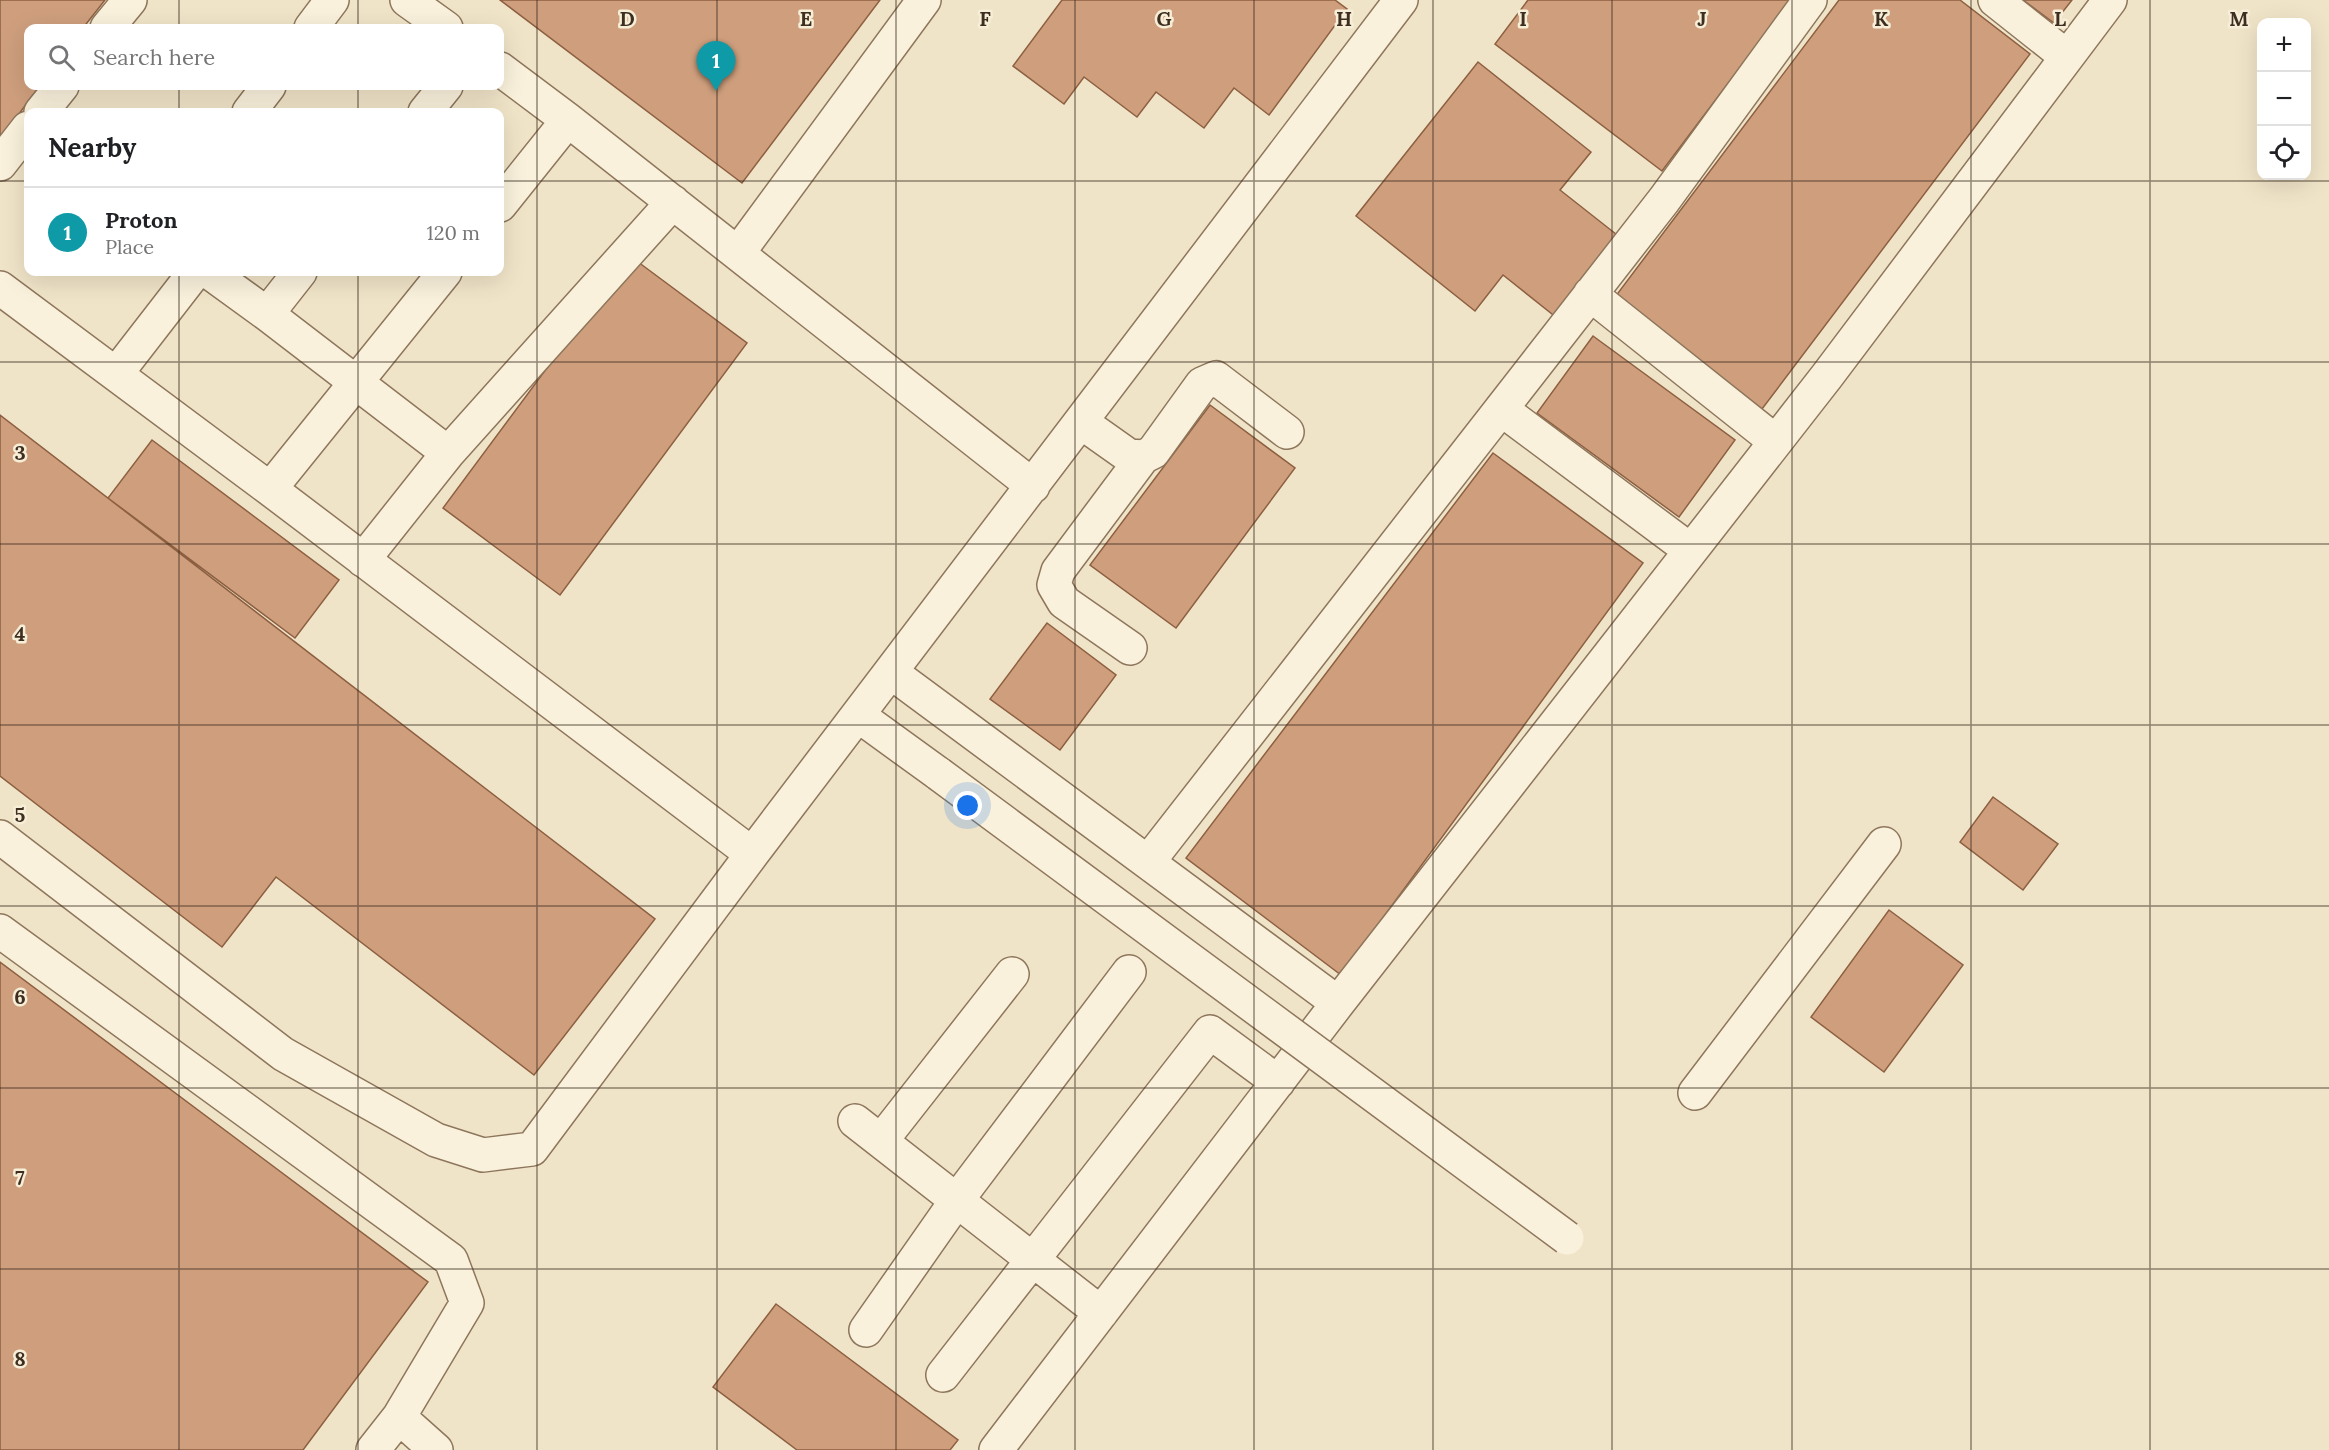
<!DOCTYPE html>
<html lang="en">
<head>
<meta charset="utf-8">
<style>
  :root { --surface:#fff; --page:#f2f2f2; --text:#202124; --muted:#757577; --line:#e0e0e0; --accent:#0b8043 }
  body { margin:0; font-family:Lora,serif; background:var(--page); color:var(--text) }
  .controls { position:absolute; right:18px; top:18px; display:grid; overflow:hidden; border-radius:12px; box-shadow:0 6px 24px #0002 }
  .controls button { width:54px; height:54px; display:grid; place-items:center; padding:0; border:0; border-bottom:2px solid var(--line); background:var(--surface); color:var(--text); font:30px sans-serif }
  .you { position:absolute; left:968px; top:806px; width:21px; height:21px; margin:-15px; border:4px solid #fff; border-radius:50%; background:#1a73e8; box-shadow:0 0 0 9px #1a73e833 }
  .badge { display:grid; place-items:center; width:39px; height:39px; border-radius:50%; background:var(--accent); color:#fff; font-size:20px; font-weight:700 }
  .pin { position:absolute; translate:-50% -50px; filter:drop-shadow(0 2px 3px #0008) }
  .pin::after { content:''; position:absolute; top:32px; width:21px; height:18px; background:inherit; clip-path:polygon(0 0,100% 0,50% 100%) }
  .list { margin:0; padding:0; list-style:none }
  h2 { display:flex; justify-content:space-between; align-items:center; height:78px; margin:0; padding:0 24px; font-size:26px }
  h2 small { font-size:20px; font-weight:400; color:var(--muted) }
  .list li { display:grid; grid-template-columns:39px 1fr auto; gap:18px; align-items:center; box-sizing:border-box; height:90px; padding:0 24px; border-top:2px solid var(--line) }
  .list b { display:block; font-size:22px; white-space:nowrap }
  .list p { margin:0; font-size:20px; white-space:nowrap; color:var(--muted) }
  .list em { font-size:20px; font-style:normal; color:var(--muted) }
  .icon { flex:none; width:33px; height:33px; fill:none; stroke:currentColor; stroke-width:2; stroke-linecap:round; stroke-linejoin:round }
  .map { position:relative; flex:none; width:2329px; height:1450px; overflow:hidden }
  .search { position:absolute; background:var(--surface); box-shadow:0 6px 24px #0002; left:24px; top:24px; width:480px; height:66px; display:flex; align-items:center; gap:15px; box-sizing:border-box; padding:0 21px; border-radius:12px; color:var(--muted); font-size:22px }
  .panel { position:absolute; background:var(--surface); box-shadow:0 6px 24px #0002; left:24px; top:108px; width:480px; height:168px; border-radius:12px }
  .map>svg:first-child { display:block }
  .building { fill:#cf9f7d; stroke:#8d5f41; stroke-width:1.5 }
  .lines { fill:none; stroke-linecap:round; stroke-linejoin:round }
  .minor-casing { stroke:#8d765c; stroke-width:36 }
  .minor { stroke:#faf1dc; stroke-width:33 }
  .minor-bridge-casing { stroke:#8d765c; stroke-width:36; stroke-linecap:butt }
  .minor-bridge { stroke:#faf1dc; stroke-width:33 }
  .grid { fill:none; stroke:#3d2e20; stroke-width:1.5; stroke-opacity:0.55 }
  .grid-label { font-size:20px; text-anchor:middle; font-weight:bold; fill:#3d2e20; stroke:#f7eed8; stroke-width:5; stroke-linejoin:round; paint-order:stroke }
</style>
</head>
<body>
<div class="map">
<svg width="2329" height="1450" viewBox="0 0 2329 1450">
  <rect width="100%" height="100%" fill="#f0e4c8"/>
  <!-- building -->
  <path class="building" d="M0 0H105L83 28H28V86H40L0 139Z
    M500 0H880L742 183Z
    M1062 0H1335L1347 9 1269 115 1234 88 1204 128 1156 92 1137 117 1084 77 1064 104 1013 66Z
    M1528 0H1791L1662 171 1495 44Z
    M1839 0H1960L2030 54 1762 409 1615 297Z
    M2023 0H2072L2054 23Z
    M1478 62 1591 152 1560 190 1621 238 1557 318 1503 275 1475 311 1356 216Z
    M630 256 747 343 560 595 443 508Z
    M1593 336 1735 440 1679 517 1537 413Z
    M1210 405 1295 468 1176 628 1090 565Z
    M0 415 655 919 534 1075 276 877 222 947 0 776Z
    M152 440 339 580 295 638 108 498Z
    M1493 453 1643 563 1341 975 1186 858Z
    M1047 623 1116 675 1060 750 990 699Z
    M1993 797 2058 844 2023 890 1960 842Z
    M1889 910 1963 965 1884 1072 1811 1017Z
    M0 962 428 1282 303 1450H0Z
    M776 1304 958 1440 950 1450H797L713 1387Z"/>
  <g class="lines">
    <defs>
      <path id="minor" d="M407 0 446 28
        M1995 0 2067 57
        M107 28 130 0
        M311 28 332 0
        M500 69 568 120
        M41 112 62 86
        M249 112 269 86
        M425 112 446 86
        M0 164 28 128
        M500 205 568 120 1033 486
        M738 253 924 0
        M209 272 267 314 448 453 363 560
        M0 288 270 489 752 854
        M1590 294 1775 441
        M267 314 300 272
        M116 374 195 272
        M1501 409 1690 550
        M1081 422 1129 456 1143 457 1153 452 1202 384 1216 378 1287 432
        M448 453 673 202
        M270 489 445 272
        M1130 648 1064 602 1054 585 1058 571 1143 457
        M892 673 1338 1003
        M859 716 939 774
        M0 837 283 1054 436 1140 483 1155 532 1149 752 854 1401 0
        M1148 862 1664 200 1810 0
        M0 931 451 1260 467 1303 399 1417 373 1450
        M1695 1093 1884 844
        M855 1121 1101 1313
        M881 1141 1012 974
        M866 1330 957 1200 1129 972
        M943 1375 1210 1032 1278 1082
        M399 1417 436 1450
        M996 1450 1338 1003 1827 376 2110 0"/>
    </defs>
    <!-- minor casing -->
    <use href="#minor" class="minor-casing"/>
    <!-- minor -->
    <use href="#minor" class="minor"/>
    <defs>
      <path id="minor-bridge" d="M939 774 1567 1238"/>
    </defs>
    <!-- minor-bridge casing -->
    <use href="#minor-bridge" class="minor-bridge-casing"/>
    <!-- minor-bridge -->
    <use href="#minor-bridge" class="minor-bridge"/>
  </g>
  <!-- grid -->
  <path class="grid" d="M179 0V28M358 0V28M537 0V1450M717 0V1450M896 0V1450M1075 0V1450M1254 0V1450M1433 0V1450M1612 0V1450M1792 0V1450M1971 0V1450M2150 0V1450M179 86V112M358 86V112M0 181H28M500 181H2329M179 272V1450M358 272V1450M0 362H2329M0 544H2329M0 725H2329M0 906H2329M0 1088H2329M0 1269H2329"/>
  <g class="grid-label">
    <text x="627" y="26">D</text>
    <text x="806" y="26">E</text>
    <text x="985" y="26">F</text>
    <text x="1164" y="26">G</text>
    <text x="1344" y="26">H</text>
    <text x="1523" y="26">I</text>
    <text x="1702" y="26">J</text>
    <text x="1881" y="26">K</text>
    <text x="2060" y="26">L</text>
    <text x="2239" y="26">M</text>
    <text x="20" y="460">3</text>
    <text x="20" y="641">4</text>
    <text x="20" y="822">5</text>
    <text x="20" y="1004">6</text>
    <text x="20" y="1185">7</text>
    <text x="20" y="1366">8</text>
  </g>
</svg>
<div class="controls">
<button>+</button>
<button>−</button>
<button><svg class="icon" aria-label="locate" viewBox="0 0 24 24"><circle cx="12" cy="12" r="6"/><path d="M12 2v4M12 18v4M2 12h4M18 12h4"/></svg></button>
</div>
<div class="you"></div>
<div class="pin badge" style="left:716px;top:91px;background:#0f9aa8">1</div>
<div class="search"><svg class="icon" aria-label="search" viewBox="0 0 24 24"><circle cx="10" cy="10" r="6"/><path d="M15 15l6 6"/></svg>Search here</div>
<section class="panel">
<h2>Nearby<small></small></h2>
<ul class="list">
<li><span class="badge" style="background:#0f9aa8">1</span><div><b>Proton</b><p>Place</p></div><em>120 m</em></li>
</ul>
</section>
</div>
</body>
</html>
